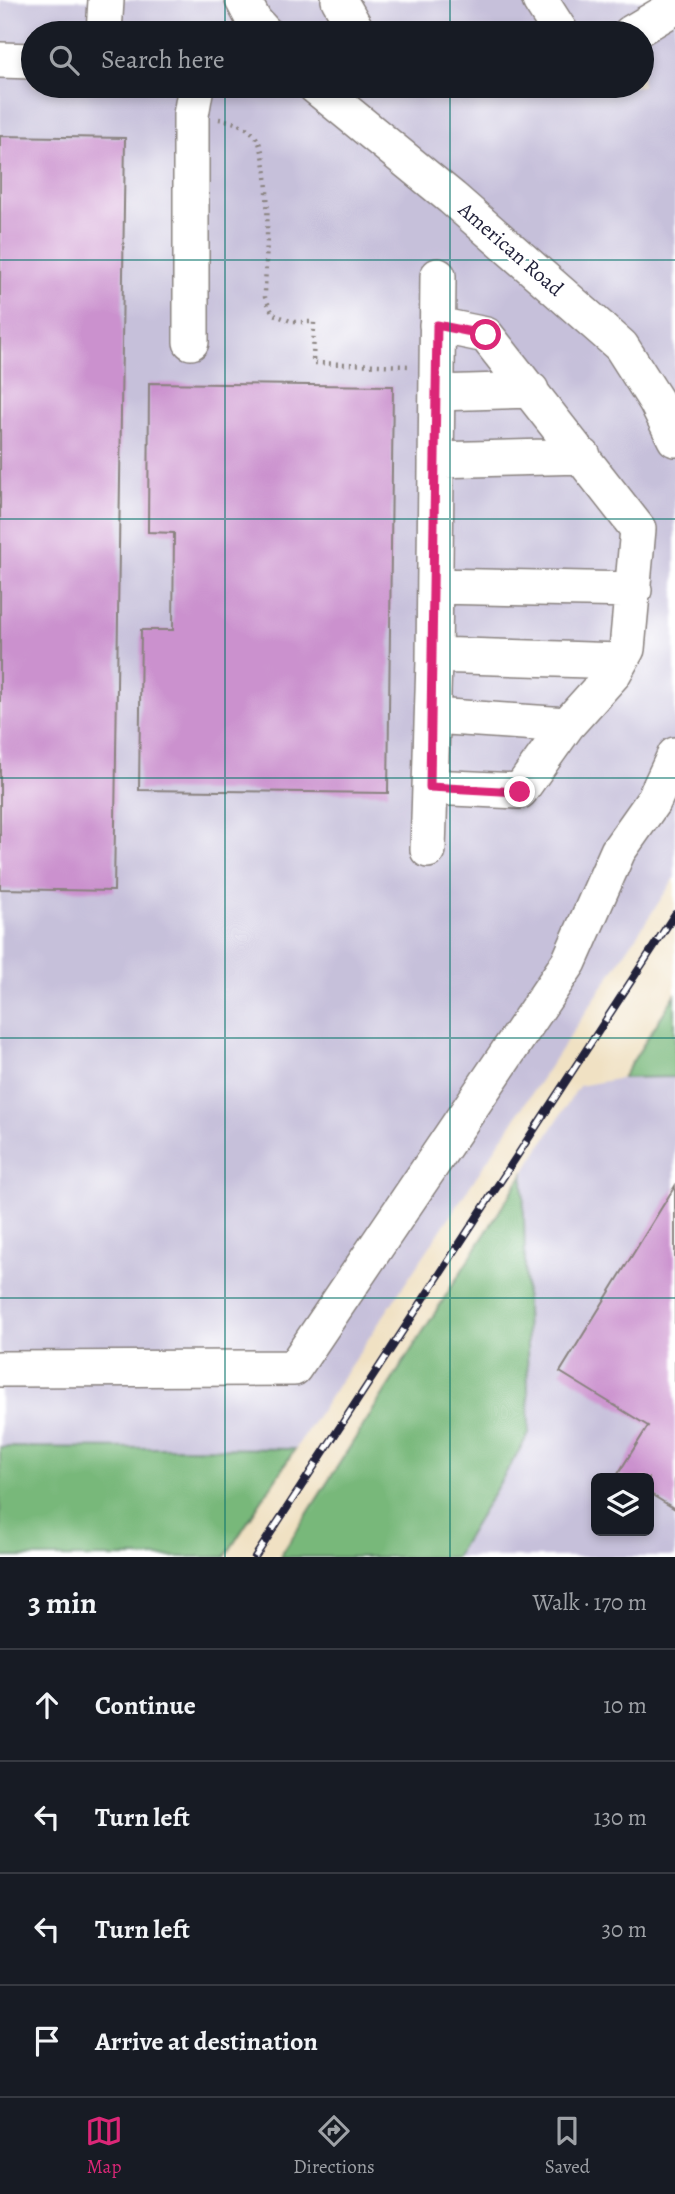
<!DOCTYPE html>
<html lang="en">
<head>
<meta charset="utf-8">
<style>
  :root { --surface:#171b24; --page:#20242c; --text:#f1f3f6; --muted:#9ea1a6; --line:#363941; --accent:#db2777 }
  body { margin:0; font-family:Alegreya,serif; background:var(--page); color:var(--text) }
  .controls { position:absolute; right:21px; bottom:21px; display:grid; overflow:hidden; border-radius:10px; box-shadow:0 4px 10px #0003 }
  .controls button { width:63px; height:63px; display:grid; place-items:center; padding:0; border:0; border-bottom:2px solid var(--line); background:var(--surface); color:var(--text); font:35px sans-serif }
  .stop { position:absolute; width:21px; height:21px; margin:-16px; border:5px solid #db2777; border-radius:50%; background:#fff }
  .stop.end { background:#db2777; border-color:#fff; box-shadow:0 2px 7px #0008 }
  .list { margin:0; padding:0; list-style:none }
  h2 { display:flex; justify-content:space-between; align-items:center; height:91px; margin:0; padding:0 28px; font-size:30px }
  h2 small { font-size:23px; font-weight:400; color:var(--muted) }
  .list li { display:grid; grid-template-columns:46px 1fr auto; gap:21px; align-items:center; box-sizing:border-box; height:112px; padding:0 28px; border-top:2px solid var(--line) }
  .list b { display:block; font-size:26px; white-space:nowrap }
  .list em { font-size:23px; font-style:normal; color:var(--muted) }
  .icon { flex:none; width:38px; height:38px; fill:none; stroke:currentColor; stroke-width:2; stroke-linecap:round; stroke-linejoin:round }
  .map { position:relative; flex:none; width:675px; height:1557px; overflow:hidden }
  .search { position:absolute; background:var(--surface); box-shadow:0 4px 10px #0003; left:21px; right:21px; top:21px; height:77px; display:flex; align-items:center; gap:18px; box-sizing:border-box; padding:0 24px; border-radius:38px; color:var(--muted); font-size:26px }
  .sheet { height:539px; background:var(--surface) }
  nav { display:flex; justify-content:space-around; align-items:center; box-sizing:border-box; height:98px; border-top:2px solid var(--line); background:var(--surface); font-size:19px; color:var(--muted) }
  nav a { display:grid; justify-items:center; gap:4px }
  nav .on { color:var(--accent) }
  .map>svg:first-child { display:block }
  .industrial { fill:#c6c0da; fill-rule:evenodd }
  .forest { fill:#78b87a; stroke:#4d6d5a; stroke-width:2 }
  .building { fill:#cb91ce }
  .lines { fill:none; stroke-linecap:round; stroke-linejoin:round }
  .minor-casing { stroke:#89827f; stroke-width:38 }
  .path { stroke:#89827f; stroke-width:4.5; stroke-dasharray:2 5; stroke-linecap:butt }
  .minor { stroke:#fff; stroke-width:35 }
  .rail-casing { stroke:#22223b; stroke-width:8 }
  .rail { stroke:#fff; stroke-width:5; stroke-dasharray:16; stroke-linecap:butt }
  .route { stroke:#db2777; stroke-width:9 }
  .grid { fill:none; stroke:#0f766e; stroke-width:2; stroke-opacity:0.55 }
  .labels { text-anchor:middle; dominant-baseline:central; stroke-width:6; stroke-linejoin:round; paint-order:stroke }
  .street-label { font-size:21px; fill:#22223b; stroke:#fff }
</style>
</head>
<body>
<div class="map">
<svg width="675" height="1557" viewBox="0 0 675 1557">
  <rect width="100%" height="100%" fill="#fff"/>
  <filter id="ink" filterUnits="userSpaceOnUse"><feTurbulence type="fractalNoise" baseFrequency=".0143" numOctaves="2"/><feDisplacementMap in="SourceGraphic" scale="14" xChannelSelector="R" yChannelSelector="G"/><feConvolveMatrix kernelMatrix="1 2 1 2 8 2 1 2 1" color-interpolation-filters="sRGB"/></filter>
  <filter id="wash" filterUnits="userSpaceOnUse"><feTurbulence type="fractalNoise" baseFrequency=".00686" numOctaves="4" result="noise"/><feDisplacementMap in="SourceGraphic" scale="28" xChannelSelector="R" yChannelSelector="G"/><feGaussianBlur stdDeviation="1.57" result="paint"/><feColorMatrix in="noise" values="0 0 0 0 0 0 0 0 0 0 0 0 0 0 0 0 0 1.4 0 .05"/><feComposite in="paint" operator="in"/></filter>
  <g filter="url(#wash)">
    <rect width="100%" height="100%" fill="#f0e1c3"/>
    <!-- industrial -->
    <path class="industrial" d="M0 0H675V878L295 1449 0 1447ZM33 33H642V86H33Z
      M675 1077V1557H455L529 1434 523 1174 579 1086 622 1078ZM596 1478H649V1531H596Z"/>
    <!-- forest -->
    <path class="forest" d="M675 995V1077L622 1078Z
      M523 1174 529 1434 455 1557H280Z
      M0 1447 295 1449 225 1557H0Z"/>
    <g id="blocks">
      <!-- building -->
      <path class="building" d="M0 136 125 138 114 891 0 889Z
        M149 383 393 386 388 793 139 790 141 630H173L174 533 148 532Z
        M675 1186V1509L649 1493V1478H625L618 1474 648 1426 560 1372Z"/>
    </g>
  </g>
  <g filter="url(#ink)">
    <use href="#blocks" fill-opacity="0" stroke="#89827f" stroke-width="2"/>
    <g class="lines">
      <defs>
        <path id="minor" d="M243 0 254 21 265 33
          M339 0 358 33
          M540 0 561 33
          M104 33 106 0
          M631 33 675 7
          M0 60 33 61
          M315 86 452 198 621 346 656 401 675 439
          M191 342V115L196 86
          M437 393 531 390
          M436 460 583 456
          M435 586 634 590
          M434 655 620 661
          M433 716 567 725
          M430 787 520 791 567 725 613 674 627 649 638 529 486 335 437 325
          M428 850 434 661 438 276
          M0 1369 294 1368 569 962 618 851 654 800 675 755"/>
      </defs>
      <!-- minor casing -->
      <use href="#minor" class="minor-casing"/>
      <!-- path -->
      <path class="path" d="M219 119C232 121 250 126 257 139 274 167 265 261 265 297L273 314 293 322H314L313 363 411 366"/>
      <!-- minor -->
      <use href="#minor" class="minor"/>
      <defs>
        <path id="rail" d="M255 1557 675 914"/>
      </defs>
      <!-- rail casing -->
      <use href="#rail" class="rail-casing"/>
      <!-- rail -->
      <use href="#rail" class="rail"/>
    </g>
  </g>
  <g class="lines" filter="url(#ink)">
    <!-- route -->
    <path class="route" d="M486 335 437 325 430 787 520 792"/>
  </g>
  <!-- grid -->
  <path class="grid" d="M225 0V33M450 0V33M225 86V1557M450 86V1557M0 260H675M0 519H675M0 778H675M0 1038H675M0 1298H675"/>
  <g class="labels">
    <!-- street labels -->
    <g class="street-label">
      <text transform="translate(511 249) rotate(41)">American Road</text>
    </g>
  </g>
</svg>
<div class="controls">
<button><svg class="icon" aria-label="layers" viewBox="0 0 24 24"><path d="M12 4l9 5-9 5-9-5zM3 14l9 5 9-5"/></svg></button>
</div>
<div class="stop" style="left:486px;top:335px"></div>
<div class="stop end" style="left:520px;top:792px"></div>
<div class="search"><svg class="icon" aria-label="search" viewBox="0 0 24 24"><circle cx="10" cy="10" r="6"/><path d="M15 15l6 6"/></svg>Search here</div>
</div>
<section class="sheet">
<h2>3 min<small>Walk · 170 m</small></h2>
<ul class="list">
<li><svg class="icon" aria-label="ahead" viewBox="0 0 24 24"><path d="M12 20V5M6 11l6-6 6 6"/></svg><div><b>Continue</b></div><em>10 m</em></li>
<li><svg class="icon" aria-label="left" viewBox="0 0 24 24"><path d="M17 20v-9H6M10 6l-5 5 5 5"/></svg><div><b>Turn left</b></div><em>130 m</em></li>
<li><svg class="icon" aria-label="left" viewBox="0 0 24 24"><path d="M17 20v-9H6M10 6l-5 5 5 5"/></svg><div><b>Turn left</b></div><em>30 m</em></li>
<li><svg class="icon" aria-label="arrive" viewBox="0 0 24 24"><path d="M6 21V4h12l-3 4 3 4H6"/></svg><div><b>Arrive at destination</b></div></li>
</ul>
</section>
<nav>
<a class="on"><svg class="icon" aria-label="map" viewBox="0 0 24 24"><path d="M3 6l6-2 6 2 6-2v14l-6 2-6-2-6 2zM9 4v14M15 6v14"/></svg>Map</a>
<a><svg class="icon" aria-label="directions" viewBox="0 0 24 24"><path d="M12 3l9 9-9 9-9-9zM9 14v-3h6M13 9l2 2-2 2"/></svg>Directions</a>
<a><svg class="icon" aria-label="saved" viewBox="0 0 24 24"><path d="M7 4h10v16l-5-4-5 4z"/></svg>Saved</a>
</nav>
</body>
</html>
